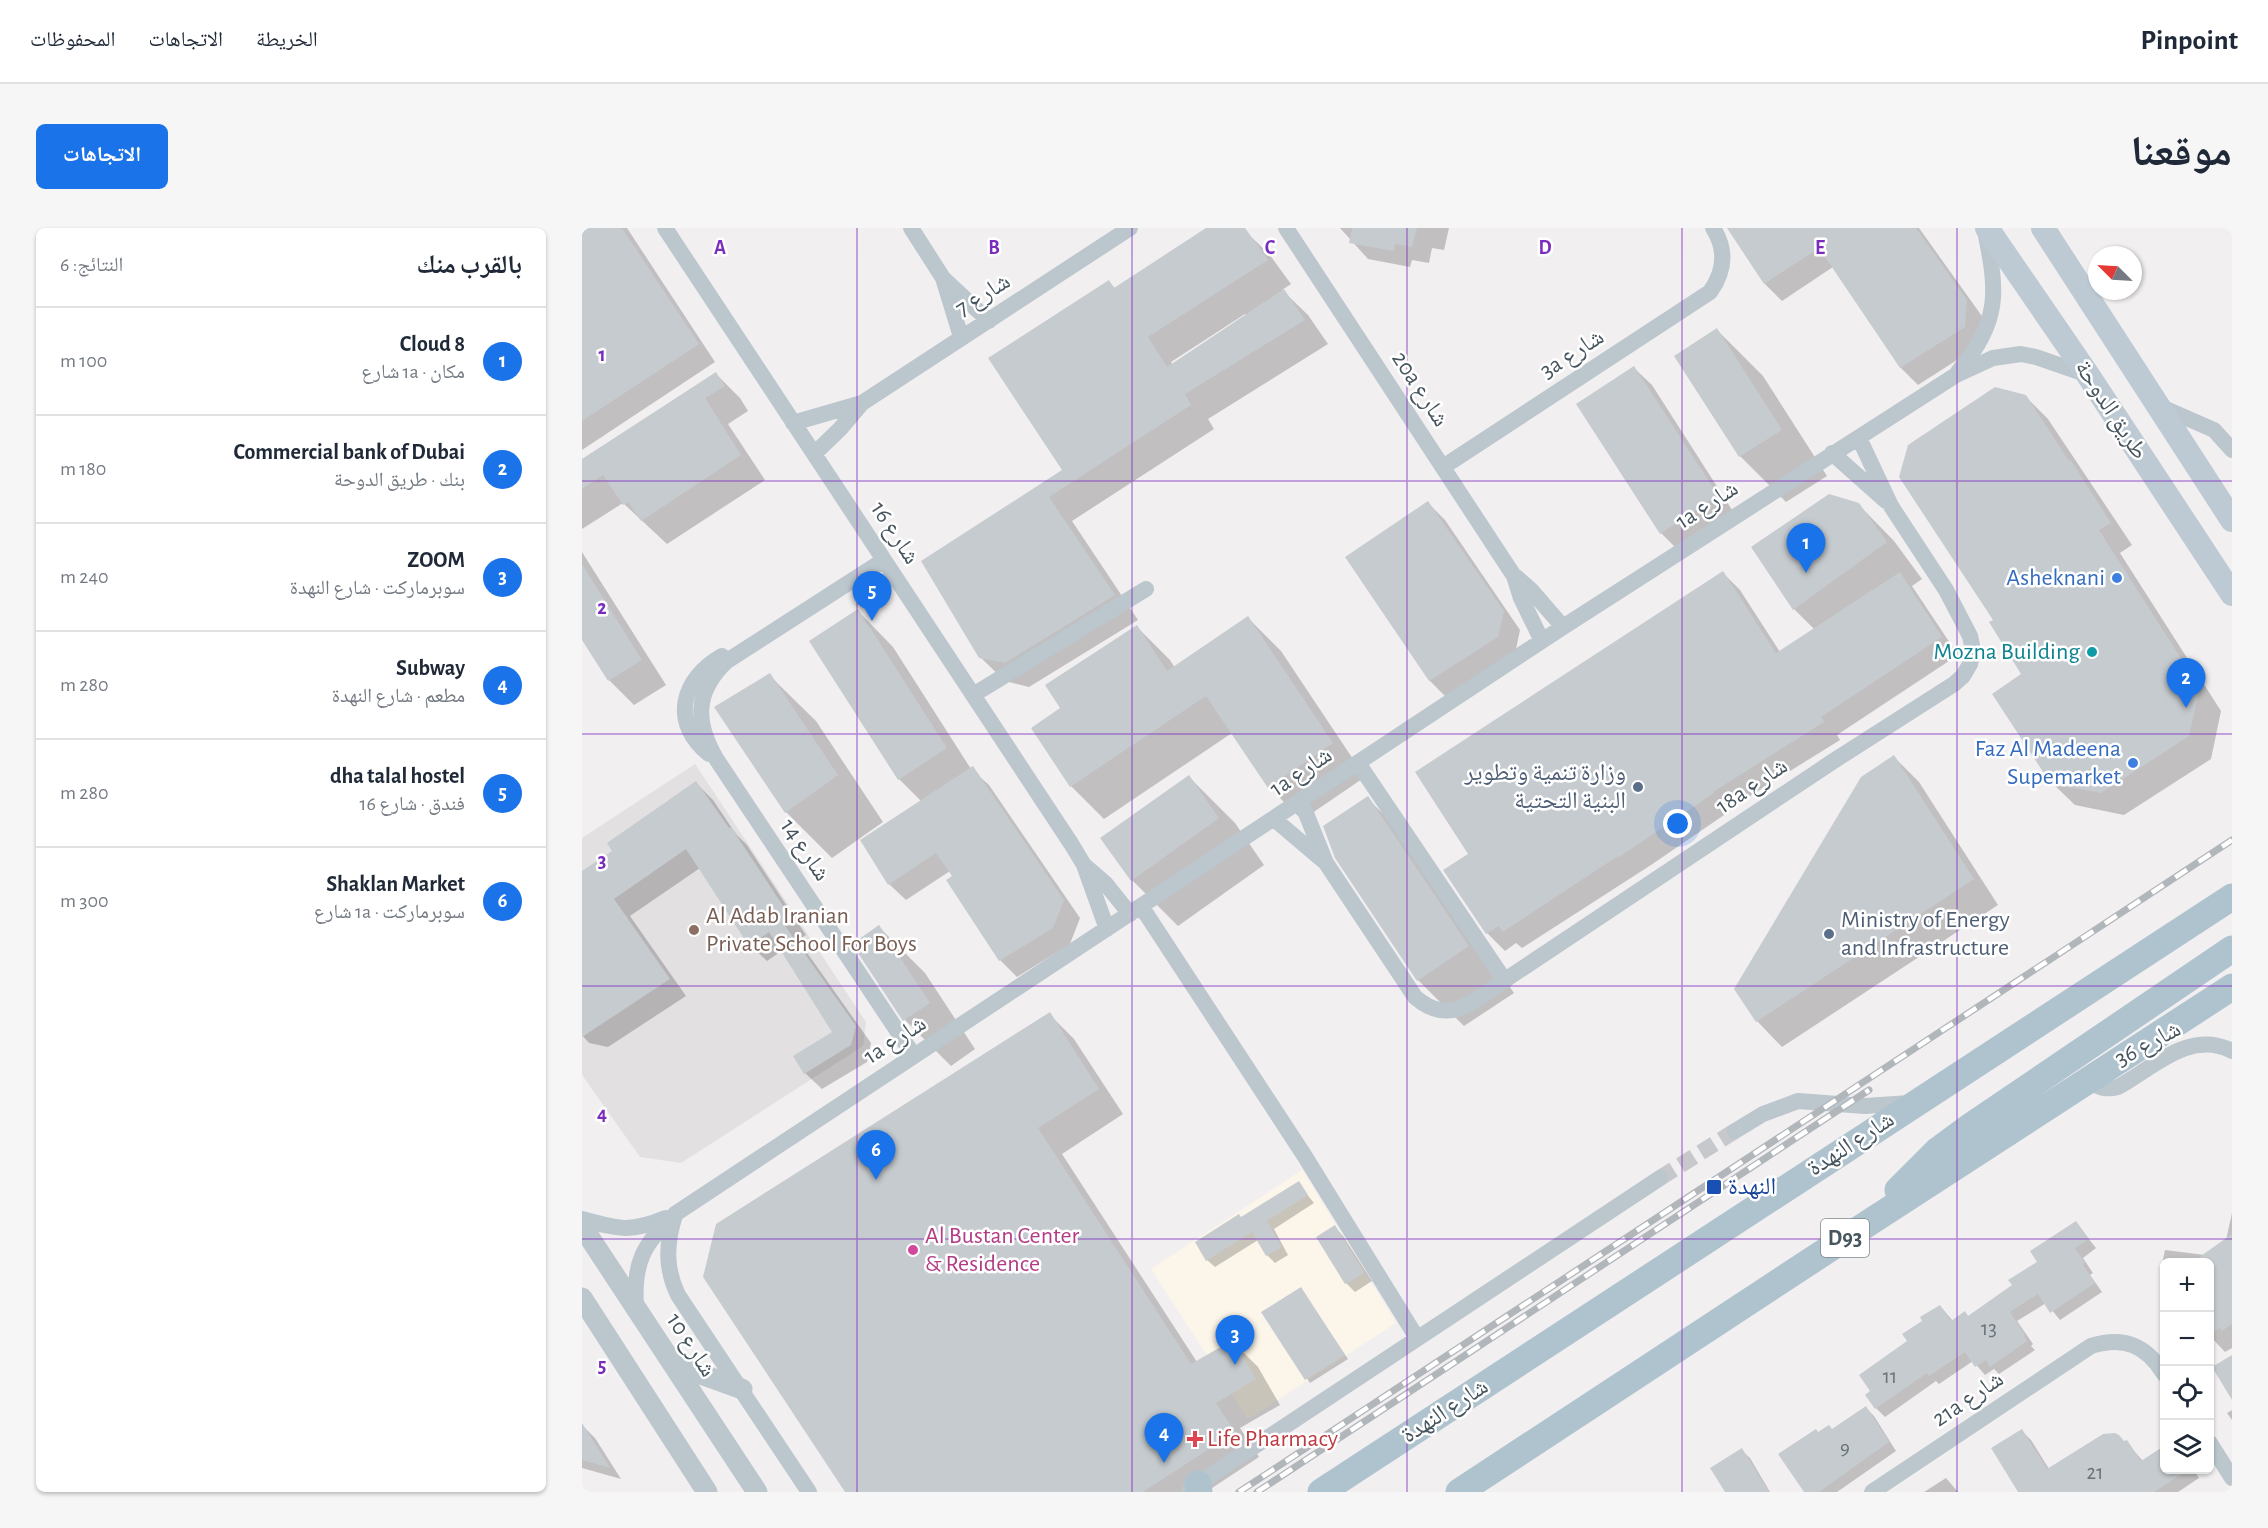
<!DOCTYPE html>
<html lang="ar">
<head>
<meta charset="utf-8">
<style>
  :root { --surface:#fff; --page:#f6f6f7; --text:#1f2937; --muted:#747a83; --line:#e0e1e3; --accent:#1a73e8 }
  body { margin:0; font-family:"Alegreya Sans","Noto Naskh Arabic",sans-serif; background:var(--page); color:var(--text); direction:rtl }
  .controls { position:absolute; right:18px; bottom:18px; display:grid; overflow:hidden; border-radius:9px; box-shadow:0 2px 4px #0004 }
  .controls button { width:54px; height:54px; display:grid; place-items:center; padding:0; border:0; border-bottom:2px solid var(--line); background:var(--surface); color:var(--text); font:30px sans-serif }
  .compass { position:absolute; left:1506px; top:18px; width:54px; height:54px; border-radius:50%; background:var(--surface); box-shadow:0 2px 4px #0004; rotate:294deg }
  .you { position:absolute; left:1096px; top:596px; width:21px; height:21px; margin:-15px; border:4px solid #fff; border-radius:50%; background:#1a73e8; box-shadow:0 0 0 9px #1a73e833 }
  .badge { display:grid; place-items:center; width:39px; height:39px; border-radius:50%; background:var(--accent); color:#fff; font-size:20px; font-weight:700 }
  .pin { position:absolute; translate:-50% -50px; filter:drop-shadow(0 2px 3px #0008) }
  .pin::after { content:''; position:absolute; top:32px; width:21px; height:18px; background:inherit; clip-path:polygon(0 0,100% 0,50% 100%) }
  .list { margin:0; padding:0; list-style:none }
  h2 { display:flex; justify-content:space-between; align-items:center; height:78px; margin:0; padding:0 24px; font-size:26px }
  h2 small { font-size:20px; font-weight:400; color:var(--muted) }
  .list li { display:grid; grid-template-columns:39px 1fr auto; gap:18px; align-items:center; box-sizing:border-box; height:108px; padding:0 24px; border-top:2px solid var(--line) }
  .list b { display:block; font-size:22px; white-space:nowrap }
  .list p { margin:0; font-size:20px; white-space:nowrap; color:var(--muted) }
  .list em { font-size:20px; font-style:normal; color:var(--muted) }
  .icon { flex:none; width:33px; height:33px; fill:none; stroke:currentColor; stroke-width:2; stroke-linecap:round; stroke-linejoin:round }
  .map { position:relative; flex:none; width:1650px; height:1264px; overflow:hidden; direction:ltr; border-radius:9px }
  header { display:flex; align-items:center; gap:36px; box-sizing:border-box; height:84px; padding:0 30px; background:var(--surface); border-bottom:2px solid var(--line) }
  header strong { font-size:28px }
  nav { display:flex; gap:33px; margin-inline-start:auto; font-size:21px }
  .intro { display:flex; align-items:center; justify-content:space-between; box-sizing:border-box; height:144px; padding:0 36px }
  h1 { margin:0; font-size:42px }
  .button { padding:15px 27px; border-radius:9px; background:var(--accent); color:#fff; font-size:21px; font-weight:700 }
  main { display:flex; gap:36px; padding:0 36px }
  aside { flex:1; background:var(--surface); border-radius:9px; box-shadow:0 2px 4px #0004 }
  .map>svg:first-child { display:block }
  .commercial { fill:#fcf5e9 }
  .education { fill:#e3e0e2 }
  .shadow { fill:#0003; fill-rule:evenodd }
  .building { fill:#c6cbcf }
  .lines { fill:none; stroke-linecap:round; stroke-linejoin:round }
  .minor-tunnel { stroke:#c7c8cc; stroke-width:16; stroke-dasharray:16 8; stroke-linecap:butt }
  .minor { stroke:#bbc6cd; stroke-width:16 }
  .tertiary { stroke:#bbc6cd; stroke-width:21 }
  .secondary { stroke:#bdcad4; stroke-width:24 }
  .primary { stroke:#afc3cf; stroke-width:27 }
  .rail-casing { stroke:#b1b6ba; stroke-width:7 }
  .rail { stroke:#fff; stroke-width:4.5; stroke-dasharray:14; stroke-linecap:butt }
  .grid { fill:none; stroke:#7b2cbf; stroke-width:1.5; stroke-opacity:0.55 }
  .shop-dot { fill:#3f7fe0; stroke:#fff; stroke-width:2 }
  .culture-dot { fill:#0f9aa8; stroke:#fff; stroke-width:2 }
  .service-dot { fill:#5c6f8a; stroke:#fff; stroke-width:2 }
  .education-dot { fill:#8d6e63; stroke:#fff; stroke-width:2 }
  .transit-dot { fill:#1a4fb4; stroke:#fff; stroke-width:2 }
  .hotel-dot { fill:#d1479c; stroke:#fff; stroke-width:2 }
  .health-dot { fill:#e0444e; stroke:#fff; stroke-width:2 }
  .labels { text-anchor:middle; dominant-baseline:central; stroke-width:5; stroke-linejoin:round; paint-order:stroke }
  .number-label { font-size:21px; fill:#67727a }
  .shield { fill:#fff; stroke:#7e888e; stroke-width:1.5 }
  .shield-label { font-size:22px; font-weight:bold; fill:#47555e }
  .street-label { font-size:24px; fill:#47555e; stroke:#fff }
  .shop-label { font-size:24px; fill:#366cbe; stroke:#fff; text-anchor:end }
  .culture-label { font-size:24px; fill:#0d838f; stroke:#fff; text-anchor:end }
  .service-label { font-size:24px; fill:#4e5e75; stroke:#fff; text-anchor:end }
  .education-label { font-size:24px; fill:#785e54; stroke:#fff; text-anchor:start }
  .transit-label { font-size:24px; fill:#164399; stroke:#fff; text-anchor:start }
  .hotel-label { font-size:24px; fill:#b23c85; stroke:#fff; text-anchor:start }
  .health-label { font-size:24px; fill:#be3a42; stroke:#fff; text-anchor:start }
  .grid-label { font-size:20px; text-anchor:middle; font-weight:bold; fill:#7b2cbf; stroke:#fff; stroke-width:5; stroke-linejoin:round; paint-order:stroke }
</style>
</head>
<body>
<header>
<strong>Pinpoint</strong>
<nav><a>الخريطة</a><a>الاتجاهات</a><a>المحفوظات</a></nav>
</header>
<div class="intro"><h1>موقعنا</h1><a class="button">الاتجاهات</a></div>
<main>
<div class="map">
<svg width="1650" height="1264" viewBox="0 0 1650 1264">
  <rect width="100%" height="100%" fill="#f2eff0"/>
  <!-- commercial -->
  <path class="commercial" d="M720 942 814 1095 666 1191 569 1041Z"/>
  <!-- education -->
  <path class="education" d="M113 536 284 794 281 818 99 935 58 929 0 847V610Z"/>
  <!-- shadow -->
  <path class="shadow" d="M0 0H45L133 134 0 222Z
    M626 0 662 2 687 26 709 56 700 62 726 87 746 116 626 191 632 201 490 293 556 392 447 459 423 453 398 429 341 333 482 242 527 54 534 61ZM663 86 664 88 591 137 589 134Z
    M758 0H867L862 22 850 20 847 35 830 32 828 39 786 31Z
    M1147 0H1337L1402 91 1400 116 1336 157 1319 140 1251 39 1200 73 1183 56Z
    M1135 102 1181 148 1245 248 1204 274 1158 228 1094 129Z
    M1052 140 1070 157 1152 285 1096 322 1079 305Z
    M134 146 158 170 166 183 146 196 183 252 85 316 41 275 0 301V232Z
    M1444 169 1466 191 1550 317 1538 325 1639 483 1629 531 1542 587 1493 577 1470 555 1441 447 1413 392Z
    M846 275 863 292 938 402 933 426 865 470 848 453 765 329Z
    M1276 276 1312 313 1340 351 1330 358 1376 427 1255 507 1258 512 1147 581 1148 583 1069 637 940 720 934 715 923 723 905 705 863 643 888 626 1141 345 1158 362 1198 424 1232 401 1212 381Z
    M0 324 84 457 52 477 27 452 0 409Z
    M276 383 311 419 389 541 407 557 498 690 488 716 435 749 418 732 368 643 324 672 307 656 340 574 317 551Z
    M666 390 699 423 783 549 720 592 687 559 650 505 522 591 489 558 451 500 480 481 555 399 588 432 593 440Z
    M187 447 234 493 301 594 250 630 204 584 134 479Z
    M1312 529 1337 554 1416 677 1200 819 1175 793 1154 761Z
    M607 549 653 595 682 637 596 698 550 652Z
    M114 555 131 572 154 606 165 617 224 707 216 712 289 815 285 834 240 861 223 845 252 804 201 722 185 733 168 717 118 640 48 688 104 768 26 819 7 815 0 807V645L32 624Z
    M785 570 832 616 932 765 882 798 836 752Z
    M297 699 343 745 393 821 369 838 323 792 272 716Z
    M467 786 492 811 541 886 480 926 615 1134 651 1114 676 1139 698 1177 658 1200 677 1229 624 1264H264Z
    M716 955 732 975 692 1001 706 1027 693 1035 685 1027 676 1012 633 1039 625 1032 660 991Z
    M1650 985V1120L1643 1124 1628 1108V1034H1582V1051L1578 1046 1583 1022 1623 1027 1644 1012Z
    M1494 995 1514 1020 1501 1030 1511 1045 1508 1047 1520 1064 1478 1092 1464 1075 1435 1093 1451 1116 1449 1118 1453 1122 1417 1146 1412 1141 1403 1147 1391 1133 1357 1156 1354 1153 1303 1189 1294 1180 1285 1167 1343 1093 1358 1078 1371 1093 1387 1089 1432 1058Z
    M753 999 761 1008 790 1053 773 1064 764 1055 736 1009Z
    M719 1061 766 1131 728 1155 681 1085Z
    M1284 1180 1292 1188 1314 1223 1255 1264H1224L1237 1206 1250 1202Z
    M1650 1182V1192L1645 1185Z
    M0 1197 13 1210 39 1251 0 1240Z
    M1439 1202 1449 1212 1467 1241 1544 1214 1561 1233 1582 1220V1242H1612L1617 1250 1596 1264H1438Z
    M1159 1222 1168 1230 1188 1264H1144Z
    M1364 1250 1376 1264H1342Z"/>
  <!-- building -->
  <path class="building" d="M0 0H40L117 116 0 193Z
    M624 0H663L686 32 566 109 585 139 702 61 723 92 603 166 609 177 467 269 533 367 423 435 397 430 339 333 480 242 406 130 527 52 532 60Z
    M770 0H835L830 19 813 16 812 23 767 15Z
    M1145 0H1334L1385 72 1383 99 1318 140 1237 20 1182 56Z
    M1135 100 1200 202 1157 229 1092 128Z
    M1052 138 1136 267 1078 306 994 176Z
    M134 144 143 158 123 170 159 227 59 293 46 274 41 277 21 247 0 261V231Z
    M1413 159 1444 167 1487 233 1488 231 1529 295 1517 302 1618 460 1607 508 1519 565 1469 556 1410 466 1439 446 1407 394 1411 392 1317 249 1326 217Z
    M1247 266 1277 275 1305 314 1211 382 1169 319Z
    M846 273 922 383 916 409 847 453 763 329Z
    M0 336 60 432 26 453 0 412Z
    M1141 343 1194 425 1318 344 1360 409 1239 489 1242 494 1131 564 1132 565 1037 629 1036 628 921 704 917 698 904 706 861 642 886 626 833 544Z
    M276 381 365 520 316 552 227 413Z
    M666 388 751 515 686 560 624 468 488 559 449 500 478 480 463 457 555 397 585 443Z
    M188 445 256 547 203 585 132 479Z
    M1312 527 1392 651 1174 794 1152 761 1279 549Z
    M391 538 482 672 471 700 417 733 364 652 370 648 354 625 306 657 278 612Z
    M607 547 637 590 549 653 518 610Z
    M114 553 147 600 149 599 209 690 201 695 274 798 269 817 222 846 211 828 250 804 187 704 167 718 104 621 32 671 88 751 0 809V643L30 623 25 615Z
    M786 568 887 718 835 753 753 630 741 598Z
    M297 697 348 775 321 793 270 716Z
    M468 784 517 861 456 900 609 1136 651 1112 674 1151 634 1175 653 1204 561 1264H263L121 1049 134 996Z
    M717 953 726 967 685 993 700 1019 684 1028 670 1004 624 1033 613 1014 657 986 659 989Z
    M1494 993 1507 1011 1493 1020 1503 1035 1501 1037 1513 1055 1468 1085 1456 1066 1428 1084 1443 1107 1442 1108 1445 1113 1408 1139 1404 1132 1393 1139 1383 1124 1347 1148 1345 1145 1293 1181 1283 1167 1288 1163 1277 1147 1325 1113 1320 1106 1340 1093 1338 1089 1358 1077 1369 1093 1383 1083 1386 1088 1430 1057 1426 1052 1455 1034 1448 1023Z
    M753 997 782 1045 763 1056 734 1009Z
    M1650 1006V1096L1640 1103 1638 1100 1628 1106V1035H1609Z
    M719 1059 763 1127 723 1152 679 1084Z
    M1650 1127V1172L1630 1139Z
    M1284 1178 1307 1214 1237 1264H1222L1196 1226 1234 1201 1236 1204 1247 1197 1250 1201Z
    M0 1195 28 1240 0 1232Z
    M1440 1201 1465 1241 1521 1206 1533 1205 1537 1207 1542 1213 1545 1212 1559 1233 1582 1218V1242H1606L1572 1264H1436L1409 1220Z
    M1160 1220 1187 1264H1143L1128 1240Z"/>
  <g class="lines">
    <!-- minor-tunnel -->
    <path class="minor-tunnel" d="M1078 950 1153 903"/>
    <!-- minor -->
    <path class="minor" d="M83 0 490 617 502 637 525 701
      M329 0 361 50 407 93
      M704 0 932 348 939 370 960 413
      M361 50 379 109
      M1376 144C1418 92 1416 66 1403 3
      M1577 178 1632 202 1650 222
      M211 195 280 175
      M1250 225 1304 273
      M232 226 258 201 280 175 548 0
      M861 239 1128 64C1143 43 1145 22 1131 0
      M302 332 145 433C112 464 113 495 135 532L332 828
      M933 348 949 362 981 399
      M391 467 564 361
      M127 526C88 495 99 451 140 428
      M776 535 923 753
      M719 573 744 635 833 769C850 784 867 787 887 776L1250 534 1372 456 1381 448 1388 436 1391 422 1388 408 1364 362 1309 278 1277 210
      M692 591 744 635
      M502 637 523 655 548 686
      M559 678 722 927 835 1110
      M1506 852C1516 860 1524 862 1536 859 1571 840 1608 801 1650 823
      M1153 903 1181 886 1216 873 1283 878 1328 875
      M93 987C84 1016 83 1040 96 1067L227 1264
      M0 991C36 1001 48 1005 84 990
      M54 1080C51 1035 61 1016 93 986L981 399 1374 147 1411 130 1439 126 1454 129 1506 147
      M1628 1215 1650 1250
      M608 1261 1078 950
      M1290 1264 1509 1118C1542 1108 1564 1117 1582 1146"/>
    <!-- tertiary -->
    <path class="tertiary" d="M0 998 175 1264
      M0 1070 125 1264
      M91 1136 160 1161"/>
    <!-- secondary -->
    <path class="secondary" d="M1405 0 1506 147 1650 366
      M1461 0 1650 292"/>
    <!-- primary -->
    <path class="primary" d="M1316 962 1355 923 1389 898 1650 721
      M616 1256 617 1264
      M739 1264 1650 669
      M877 1264 1285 996 1650 759"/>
    <defs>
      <path id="rail" d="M657 1264 1650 612
        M675 1264 1287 862"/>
    </defs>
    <!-- rail casing -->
    <use href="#rail" class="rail-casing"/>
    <!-- rail -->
    <use href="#rail" class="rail"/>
  </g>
  <!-- grid -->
  <path class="grid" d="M275 0V1264M550 0V1264M825 0V1264M1100 0V1264M1375 0V1264M0 253H1650M0 506H1650M0 758H1650M0 1011H1650"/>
  <!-- markers -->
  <g class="shop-dot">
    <circle cx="1535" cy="350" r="6"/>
    <circle cx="1551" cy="535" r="6"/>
  </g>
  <circle class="culture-dot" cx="1510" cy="424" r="6"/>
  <g class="service-dot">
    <circle cx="1056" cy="559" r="6"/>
    <circle cx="1247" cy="706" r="6"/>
  </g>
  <circle class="education-dot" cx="112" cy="702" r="6"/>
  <rect class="transit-dot" x="1124" y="951" width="16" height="16" rx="3"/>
  <circle class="hotel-dot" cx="331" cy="1022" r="6"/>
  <path class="health-dot" d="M610 1202h6v6h6v6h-6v6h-6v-6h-6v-6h6z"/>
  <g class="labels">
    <!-- number labels -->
    <g class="number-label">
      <text x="1407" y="1100">13</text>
      <text x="1308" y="1148">11</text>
      <text x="1263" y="1219">9</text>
      <text x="1513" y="1244">21</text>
    </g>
    <!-- shield labels -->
    <rect class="shield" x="1239" y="991" width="48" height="38" rx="4.5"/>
    <g class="shield-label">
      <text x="1263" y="1010">D93</text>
    </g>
    <!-- street labels -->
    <g class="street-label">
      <text transform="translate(401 67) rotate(-32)">شارع 7</text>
      <text transform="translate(990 126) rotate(-33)">3a شارع</text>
      <text transform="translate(838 161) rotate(57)">20a شارع</text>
      <text transform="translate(1529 182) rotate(57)">طريق الدوحة</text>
      <text transform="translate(1125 277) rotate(-33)">1a شارع</text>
      <text transform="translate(313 305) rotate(57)">شارع 16</text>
      <text transform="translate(719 544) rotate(-34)">1a شارع</text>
      <text transform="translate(1170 558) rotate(-34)">18a شارع</text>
      <text transform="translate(223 622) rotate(56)">شارع 14</text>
      <text transform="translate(313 812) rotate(-33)">1a شارع</text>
      <text transform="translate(1566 816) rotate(-28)">شارع 36</text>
      <text transform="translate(1269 916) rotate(-33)">شارع النهدة</text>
      <text transform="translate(109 1117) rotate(57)">شارع 10</text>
      <text transform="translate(1386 1171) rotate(-34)">21a شارع</text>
      <text transform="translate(863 1183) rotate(-33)">شارع النهدة</text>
    </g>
    <!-- shop labels -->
    <g class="shop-label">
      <text x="1523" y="350">Asheknani</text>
      <text x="1539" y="521">Faz Al Madeena<tspan x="1539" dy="28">Supemarket</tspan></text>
    </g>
    <!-- culture labels -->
    <g class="culture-label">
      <text x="1498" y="424">Mozna Building</text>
    </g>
    <!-- service labels -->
    <g class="service-label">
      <text x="1044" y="545">وزارة تنمية وتطوير<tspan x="1044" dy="28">البنية التحتية</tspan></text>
      <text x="1259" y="692" text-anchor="start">Ministry of Energy<tspan x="1259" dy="28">and Infrastructure</tspan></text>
    </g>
    <!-- education labels -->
    <g class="education-label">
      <text x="124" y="688">Al Adab Iranian<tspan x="124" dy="28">Private School For Boys</tspan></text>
    </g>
    <!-- transit labels -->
    <g class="transit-label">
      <text x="1146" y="959">النهدة</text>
    </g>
    <!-- hotel labels -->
    <g class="hotel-label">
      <text x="343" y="1008">Al Bustan Center<tspan x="343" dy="28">&amp; Residence</tspan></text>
    </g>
    <!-- health labels -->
    <g class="health-label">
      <text x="625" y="1211">Life Pharmacy</text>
    </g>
  </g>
  <g class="grid-label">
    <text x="138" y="26">A</text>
    <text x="412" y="26">B</text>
    <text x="688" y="26">C</text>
    <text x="963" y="26">D</text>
    <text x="1238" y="26">E</text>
    <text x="20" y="133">1</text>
    <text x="20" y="386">2</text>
    <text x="20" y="639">3</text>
    <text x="20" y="892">4</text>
    <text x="20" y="1144">5</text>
  </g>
</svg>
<div class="controls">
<button>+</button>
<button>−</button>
<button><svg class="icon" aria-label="locate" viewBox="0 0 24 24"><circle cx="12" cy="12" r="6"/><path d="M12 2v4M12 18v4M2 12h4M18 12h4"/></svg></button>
<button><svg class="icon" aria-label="layers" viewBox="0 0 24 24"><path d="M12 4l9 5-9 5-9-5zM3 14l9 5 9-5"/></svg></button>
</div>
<svg class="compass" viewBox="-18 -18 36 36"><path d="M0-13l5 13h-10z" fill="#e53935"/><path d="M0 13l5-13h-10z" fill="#747a83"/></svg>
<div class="you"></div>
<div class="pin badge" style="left:1224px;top:345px">1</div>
<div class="pin badge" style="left:1604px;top:480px">2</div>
<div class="pin badge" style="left:653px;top:1137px">3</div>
<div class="pin badge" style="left:582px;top:1235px">4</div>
<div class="pin badge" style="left:290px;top:393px">5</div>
<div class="pin badge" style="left:294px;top:952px">6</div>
</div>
<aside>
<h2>بالقرب منك<small>النتائج: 6</small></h2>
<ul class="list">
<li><span class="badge">1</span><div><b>Cloud 8</b><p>مكان · 1a شارع</p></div><em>100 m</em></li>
<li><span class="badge">2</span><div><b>Commercial bank of Dubai</b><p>بنك · طريق الدوحة</p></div><em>180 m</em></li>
<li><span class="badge">3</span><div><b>ZOOM</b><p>سوبرماركت · شارع النهدة</p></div><em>240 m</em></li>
<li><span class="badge">4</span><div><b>Subway</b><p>مطعم · شارع النهدة</p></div><em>280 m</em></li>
<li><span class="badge">5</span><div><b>dha talal hostel</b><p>فندق · شارع 16</p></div><em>280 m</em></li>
<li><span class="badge">6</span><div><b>Shaklan Market</b><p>سوبرماركت · 1a شارع</p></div><em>300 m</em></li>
</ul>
</aside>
</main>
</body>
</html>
